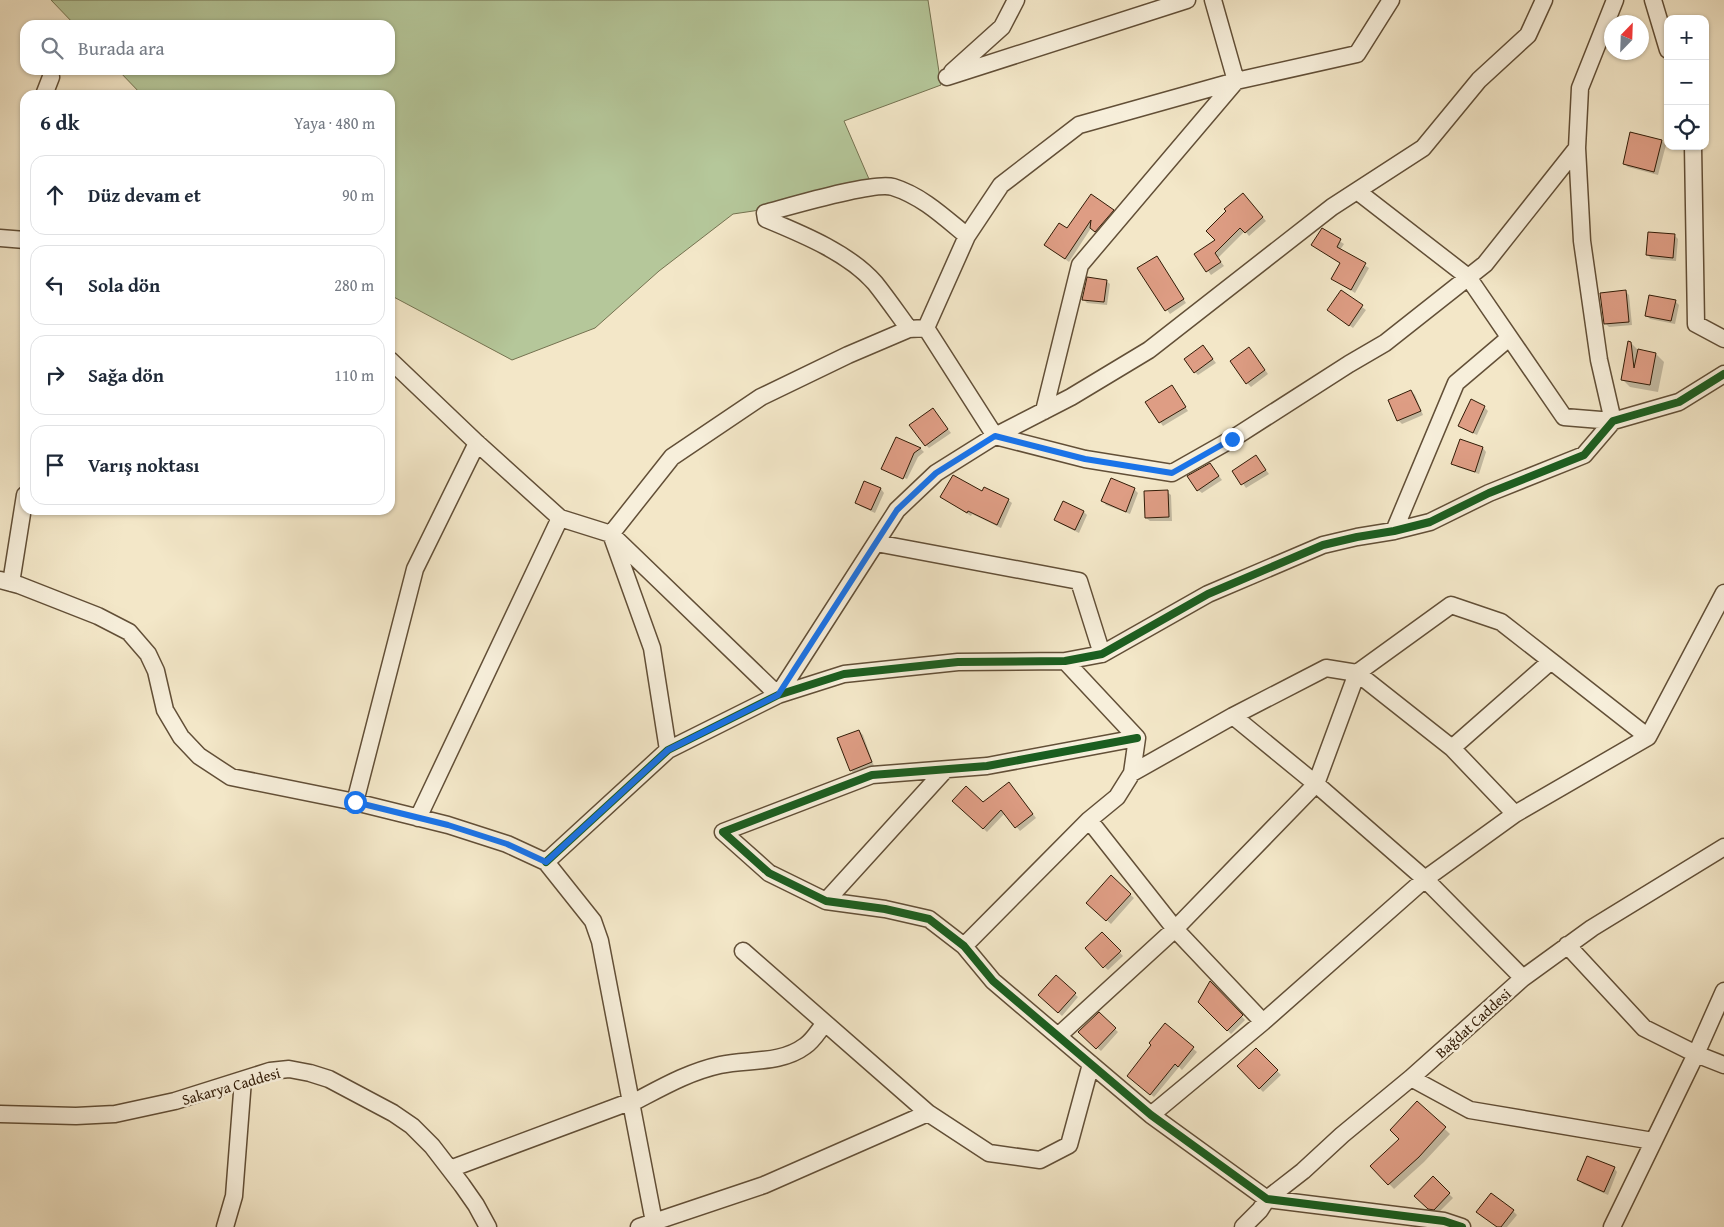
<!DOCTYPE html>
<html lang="tr">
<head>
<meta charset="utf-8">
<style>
  :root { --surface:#fff; --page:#f6f6f7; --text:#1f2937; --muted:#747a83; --line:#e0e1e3 }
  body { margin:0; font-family:"Gentium Book Plus",serif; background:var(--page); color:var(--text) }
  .controls { position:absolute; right:15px; top:15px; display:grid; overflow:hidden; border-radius:10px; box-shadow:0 1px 4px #0004 }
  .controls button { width:45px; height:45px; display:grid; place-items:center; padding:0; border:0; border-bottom:1px solid var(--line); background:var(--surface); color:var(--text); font:25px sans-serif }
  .compass { position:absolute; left:1604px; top:15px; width:45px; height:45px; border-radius:50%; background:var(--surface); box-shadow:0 1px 4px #0004; rotate:23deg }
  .stop { position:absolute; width:15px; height:15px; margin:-11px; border:4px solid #1a73e8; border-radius:50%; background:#fff }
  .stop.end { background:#1a73e8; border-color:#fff; box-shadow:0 1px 5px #0008 }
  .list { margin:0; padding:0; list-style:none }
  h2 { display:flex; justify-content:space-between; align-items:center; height:65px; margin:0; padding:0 20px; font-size:21px }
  h2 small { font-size:16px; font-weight:400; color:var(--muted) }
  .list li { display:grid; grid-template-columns:32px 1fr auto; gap:15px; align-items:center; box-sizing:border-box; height:80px; margin:0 10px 10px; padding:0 10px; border:1px solid var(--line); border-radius:15px }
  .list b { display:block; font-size:19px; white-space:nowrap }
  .list em { font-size:16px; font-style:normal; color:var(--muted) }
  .icon { flex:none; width:28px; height:28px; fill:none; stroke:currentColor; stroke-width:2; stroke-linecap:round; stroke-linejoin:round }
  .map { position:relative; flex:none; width:1724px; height:1227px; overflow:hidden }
  .search { position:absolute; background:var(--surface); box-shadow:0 1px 4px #0004; left:20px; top:20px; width:375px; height:55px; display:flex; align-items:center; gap:12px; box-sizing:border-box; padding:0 18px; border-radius:15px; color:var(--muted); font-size:19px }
  .panel { position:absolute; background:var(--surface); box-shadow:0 1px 4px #0004; left:20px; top:90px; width:375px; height:425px; border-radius:15px }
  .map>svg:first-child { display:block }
  .green { fill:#b5c79a; stroke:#747250 }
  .shadow { fill:#0003 }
  .building { fill:#de9d84; stroke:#321c07 }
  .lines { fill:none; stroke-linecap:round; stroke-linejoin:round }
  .minor-casing { stroke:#624f37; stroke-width:19 }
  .minor { stroke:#f7efdb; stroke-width:16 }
  .cycleway-casing { stroke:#f7efdb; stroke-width:11 }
  .cycleway { stroke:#1b5e20; stroke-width:8 }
  .route { stroke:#1a73e8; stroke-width:6 }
  .labels { text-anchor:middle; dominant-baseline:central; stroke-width:5; stroke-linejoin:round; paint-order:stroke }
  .street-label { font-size:15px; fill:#321c07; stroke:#f7efdb }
</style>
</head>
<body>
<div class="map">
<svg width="1724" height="1227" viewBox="0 0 1724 1227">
  <rect width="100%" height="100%" fill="#f3e7c8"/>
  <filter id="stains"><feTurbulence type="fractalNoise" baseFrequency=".004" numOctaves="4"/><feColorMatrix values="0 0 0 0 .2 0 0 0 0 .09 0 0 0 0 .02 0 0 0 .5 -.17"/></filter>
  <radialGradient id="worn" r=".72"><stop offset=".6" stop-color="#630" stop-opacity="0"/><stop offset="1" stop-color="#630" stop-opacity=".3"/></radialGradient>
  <!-- green -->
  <path class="green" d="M51 0H928L941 85 844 121 875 193 733 214 659 271 595 328 512 360 390 295V95H142L118 70H390V25H75Z"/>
  <!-- shadow -->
  <path class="shadow" d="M1631 134 1662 141 1666 145 1658 175 1628 167 1624 164Z
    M1092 196 1116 214 1099 235 1091 228 1069 262 1046 245 1067 230Z
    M1246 198 1266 221 1249 236 1245 231 1218 258 1224 266 1211 275 1196 254 1217 240Z
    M1322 230 1344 244 1340 250 1369 268 1355 293 1332 278 1341 263 1313 245Z
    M1674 235 1678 239 1676 261 1651 259 1648 255Z
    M1157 257 1186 303 1170 314 1138 269Z
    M1106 281 1110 284 1107 305 1087 303 1083 299Z
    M1342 292 1366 310 1353 328 1328 310Z
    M1626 292 1629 295 1632 325 1609 327 1605 323Z
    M1675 301 1679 305 1675 324 1650 319 1646 315Z
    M1631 343 1639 351 1656 354 1664 362 1658 392 1630 387 1622 379Z
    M1206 350 1216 363 1198 375 1195 372Z
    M1252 352 1268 374 1251 387 1247 383Z
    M1172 387 1188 411 1163 426 1160 422Z
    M1411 391 1415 395 1423 415 1402 424 1398 420Z
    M1484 407 1488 411 1477 435 1464 429 1460 425Z
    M936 413 951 433 929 448 926 445Z
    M897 438 921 449 924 452 918 457 907 479 885 469V471L883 469Z
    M1483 448 1486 452 1479 474 1457 467 1453 463Z
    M1256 457 1269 474 1246 488 1234 471Z
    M1210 464 1222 480 1202 493 1198 490Z
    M1112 480 1135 490 1138 493 1130 514 1106 505 1103 501Z
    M865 483 881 489 884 493 875 513 860 506 856 503Z
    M1167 492 1171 495 1172 521H1150L1146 518Z
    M982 493 1008 500 1012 503 1001 528 972 514 971 516 941 497Z
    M1084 512 1087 515 1079 533 1059 523 1055 520Z
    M859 731 863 735 874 766 854 774 851 770Z
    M1012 787 1036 818 1020 831 1005 813 987 832 954 801 983 803Z
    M1111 877 1134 898 1111 924 1088 903Z
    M1102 934 1123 956 1108 970 1086 949Z
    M1056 977 1078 997 1062 1016 1040 995Z
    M1214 987 1245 1020 1231 1034 1199 1002Z
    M1099 1014 1118 1032 1101 1051 1079 1032Z
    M1165 1025 1197 1052 1182 1070 1179 1067 1154 1097 1132 1079Z
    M1256 1049 1281 1075 1263 1092 1238 1066Z
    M1418 1103 1450 1134 1424 1162 1394 1189 1372 1166 1401 1139Z
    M1614 1168 1617 1172 1608 1195 1583 1184 1579 1180Z
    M1433 1178 1453 1198 1438 1213 1433 1212 1416 1196Z
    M1513 1211 1517 1215 1507 1227H1497Z"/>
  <!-- building -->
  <path class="building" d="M1630 132 1662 140 1654 172 1623 164Z
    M1243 193 1263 217 1245 233 1240 228 1215 253 1221 262 1206 272 1194 254 1215 240 1206 231 1226 211 1224 209Z
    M1091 194 1114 210 1095 232 1090 228 1091 220 1065 259 1044 245 1059 223 1067 228Z
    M1322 228 1341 239 1337 247 1366 263 1351 290 1331 279 1340 263 1311 245Z
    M1648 232 1675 234 1673 258 1646 255Z
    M1157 256 1184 299 1165 311 1137 268Z
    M1087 277 1107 280 1104 302 1082 300Z
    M1341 290 1363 305 1349 326 1327 310Z
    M1626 290 1629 322 1604 324 1600 293Z
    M1649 295 1676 300 1671 321 1645 316Z
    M1628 341 1631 342 1634 368 1638 349 1656 353 1650 385 1621 380Z
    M1203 345 1213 359 1194 373 1184 359Z
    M1249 347 1265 370 1246 384 1230 361Z
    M1172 385 1186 407 1159 423 1145 402Z
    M1411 390 1421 411 1397 421 1388 400Z
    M1471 399 1485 406 1473 433 1458 426Z
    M933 408 948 429 925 446 909 425Z
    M896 437 921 448 914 453 903 479 881 469Z
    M1460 439 1483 447 1475 472 1451 464Z
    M1256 455 1266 470 1241 485 1232 471Z
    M1210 463 1219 476 1197 491 1187 476Z
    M953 475 982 491 984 487 1009 499 997 525 968 511 967 513 940 497Z
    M1111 478 1135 488 1126 512 1101 501Z
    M864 481 881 488 871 510 855 503Z
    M1168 490 1169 517 1145 518 1144 491Z
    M1063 501 1084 511 1075 530 1054 520Z
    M859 730 872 762 850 771 837 738Z
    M1009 782 1033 814 1015 828 1001 810 983 829 952 801 966 786 983 802Z
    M1111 875 1131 894 1106 921 1086 903Z
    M1102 932 1121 951 1103 968 1085 948Z
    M1056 975 1076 993 1058 1013 1038 995Z
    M1210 981 1243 1015 1227 1031 1198 1002Z
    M1099 1012 1116 1028 1096 1049 1078 1032Z
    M1165 1023 1194 1047 1178 1067 1175 1064 1150 1095 1127 1076 1151 1045 1149 1043Z
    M1256 1048 1278 1070 1259 1089 1237 1066Z
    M1417 1101 1446 1127 1419 1157 1388 1185 1370 1166 1399 1139 1390 1130Z
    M1587 1156 1615 1167 1604 1192 1577 1180Z
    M1433 1176 1450 1193 1434 1210 1428 1209 1414 1196Z
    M1491 1193 1514 1210 1501 1227H1497L1476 1212Z"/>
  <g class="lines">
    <defs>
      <path id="minor" d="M1213 0 1236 81
        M1653 0 1668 50
        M952 72 1002 27 1016 0
        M947 77 1187 0
        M44 95 51 77
        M1693 146 1696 324 1724 339
        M1357 191 1468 277 1564 417 1613 421 1599 360 1582 241 1577 148 1580 88 1615 0
        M0 238 25 240
        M926 328 995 436 1085 459 1172 473 1232 439 1349 364 1385 343 1485 264 1577 148
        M926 328 967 236 1001 185 1079 125 1236 81 1357 54 1391 0
        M909 329C898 314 887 298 875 283 849 253 802 234 766 219L765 213C788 207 874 181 893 187 922 196 944 217 967 236
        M390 360 477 443 560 518 611 534 652 648 668 750
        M1044 411 1080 265 1236 81
        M1394 531 1456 383 1509 338
        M876 543 1079 581 1102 654
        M0 580 19 585 98 616 129 632 148 654 156 671 165 710 181 737 199 756 231 777 355 802 448 825 507 844 546 862 593 921 600 941 654 1222
        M11 583 25 495
        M778 695 897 510 936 473 995 436 1071 397 1149 350 1332 207 1423 148 1479 80 1528 35 1544 0
        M778 695 611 534 672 457 761 397 848 355 909 329 926 328
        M1233 716 1316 784 1425 879 1523 978
        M1137 738 987 766 872 775 723 832 769 873 826 901 885 909 929 919 964 946 993 981 1151 1115 1267 1199 1444 1221 1462 1227
        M1452 748 1551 661 1648 737
        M1132 773 1233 716 1326 668 1357 673 1451 605 1501 622 1551 661
        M355 802 415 569 477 443
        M418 818 560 518
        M546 862 668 750 778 695 844 674 958 662 1065 661 1102 654 1208 594 1323 545 1357 537 1394 531 1430 522 1489 493 1584 455 1613 421 1679 402 1724 374
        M826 901 945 770
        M1567 945 1644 1028 1696 1054 1724 1065
        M964 946 1089 820 1117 797 1132 773 1137 738 1065 661
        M743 951 928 1113 989 1153 1040 1160 1069 1145 1091 1064
        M1263 1022 1175 929 1316 784 1357 673 1452 748 1515 814
        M1058 1036 1175 929 1089 820
        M1411 1078 1470 1110 1653 1141
        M632 1103C661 1088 688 1072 720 1065 748 1059 781 1064 805 1046 813 1041 819 1030 825 1023
        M0 1114 76 1116 115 1114 175 1101 270 1071 289 1069 310 1073 329 1079 393 1113 412 1126 432 1146 462 1185 476 1205 488 1227
        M1151 1115 1263 1022 1425 879 1515 814 1648 737 1724 593
        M450 1169 632 1101
        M225 1227 234 1196 243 1080
        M639 1227 764 1185 928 1113
        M1243 1227 1260 1210 1267 1199 1303 1171 1342 1135 1411 1078 1523 978 1592 928 1724 847
        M1612 1227 1696 1054 1724 991"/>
    </defs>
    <!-- minor casing -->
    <use href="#minor" class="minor-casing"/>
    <!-- minor -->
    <use href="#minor" class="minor"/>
    <defs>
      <path id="cycleway" d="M1137 738 987 766 872 775 723 832 769 873 826 901 885 909 929 919 964 946 993 981 1151 1115 1267 1199 1444 1221 1462 1227
        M546 862 668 750 778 695 844 674 958 662 1065 661 1102 654 1208 594 1323 545 1357 537 1394 531 1430 522 1489 493 1584 455 1613 421 1679 402 1724 374"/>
    </defs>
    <!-- cycleway casing -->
    <use href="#cycleway" class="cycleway-casing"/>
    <!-- cycleway -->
    <use href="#cycleway" class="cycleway"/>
  </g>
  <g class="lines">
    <!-- route -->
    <path class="route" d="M355 802 448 825 507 844 546 862 668 750 778 695 897 510 936 473 995 436 1085 459 1172 473 1232 439"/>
  </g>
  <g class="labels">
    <!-- street labels -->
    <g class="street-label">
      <text transform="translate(1473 1023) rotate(-42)">Bağdat Caddesi</text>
      <text transform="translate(231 1086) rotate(-16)">Sakarya Caddesi</text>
    </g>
  </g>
  <rect width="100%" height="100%" filter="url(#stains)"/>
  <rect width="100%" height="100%" fill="url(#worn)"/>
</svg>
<div class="controls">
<button>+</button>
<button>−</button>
<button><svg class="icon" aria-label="locate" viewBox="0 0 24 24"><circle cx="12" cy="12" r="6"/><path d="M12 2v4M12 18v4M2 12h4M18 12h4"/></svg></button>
</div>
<svg class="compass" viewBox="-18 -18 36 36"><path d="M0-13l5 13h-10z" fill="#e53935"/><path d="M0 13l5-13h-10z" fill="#747a83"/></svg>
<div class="stop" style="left:355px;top:802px"></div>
<div class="stop end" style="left:1232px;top:439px"></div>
<div class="search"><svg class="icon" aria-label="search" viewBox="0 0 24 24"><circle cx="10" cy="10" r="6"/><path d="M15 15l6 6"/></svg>Burada ara</div>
<section class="panel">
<h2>6 dk<small>Yaya · 480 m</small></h2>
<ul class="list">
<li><svg class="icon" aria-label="ahead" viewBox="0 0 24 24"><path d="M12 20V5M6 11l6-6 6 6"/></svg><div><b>Düz devam et</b></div><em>90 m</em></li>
<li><svg class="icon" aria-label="left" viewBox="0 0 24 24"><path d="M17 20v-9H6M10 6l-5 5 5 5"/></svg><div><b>Sola dön</b></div><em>280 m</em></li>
<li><svg class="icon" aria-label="right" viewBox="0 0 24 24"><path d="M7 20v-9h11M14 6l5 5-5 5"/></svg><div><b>Sağa dön</b></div><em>110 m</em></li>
<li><svg class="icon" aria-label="arrive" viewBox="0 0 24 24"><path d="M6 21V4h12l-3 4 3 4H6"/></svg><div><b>Varış noktası</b></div></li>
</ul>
</section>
</div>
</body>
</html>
